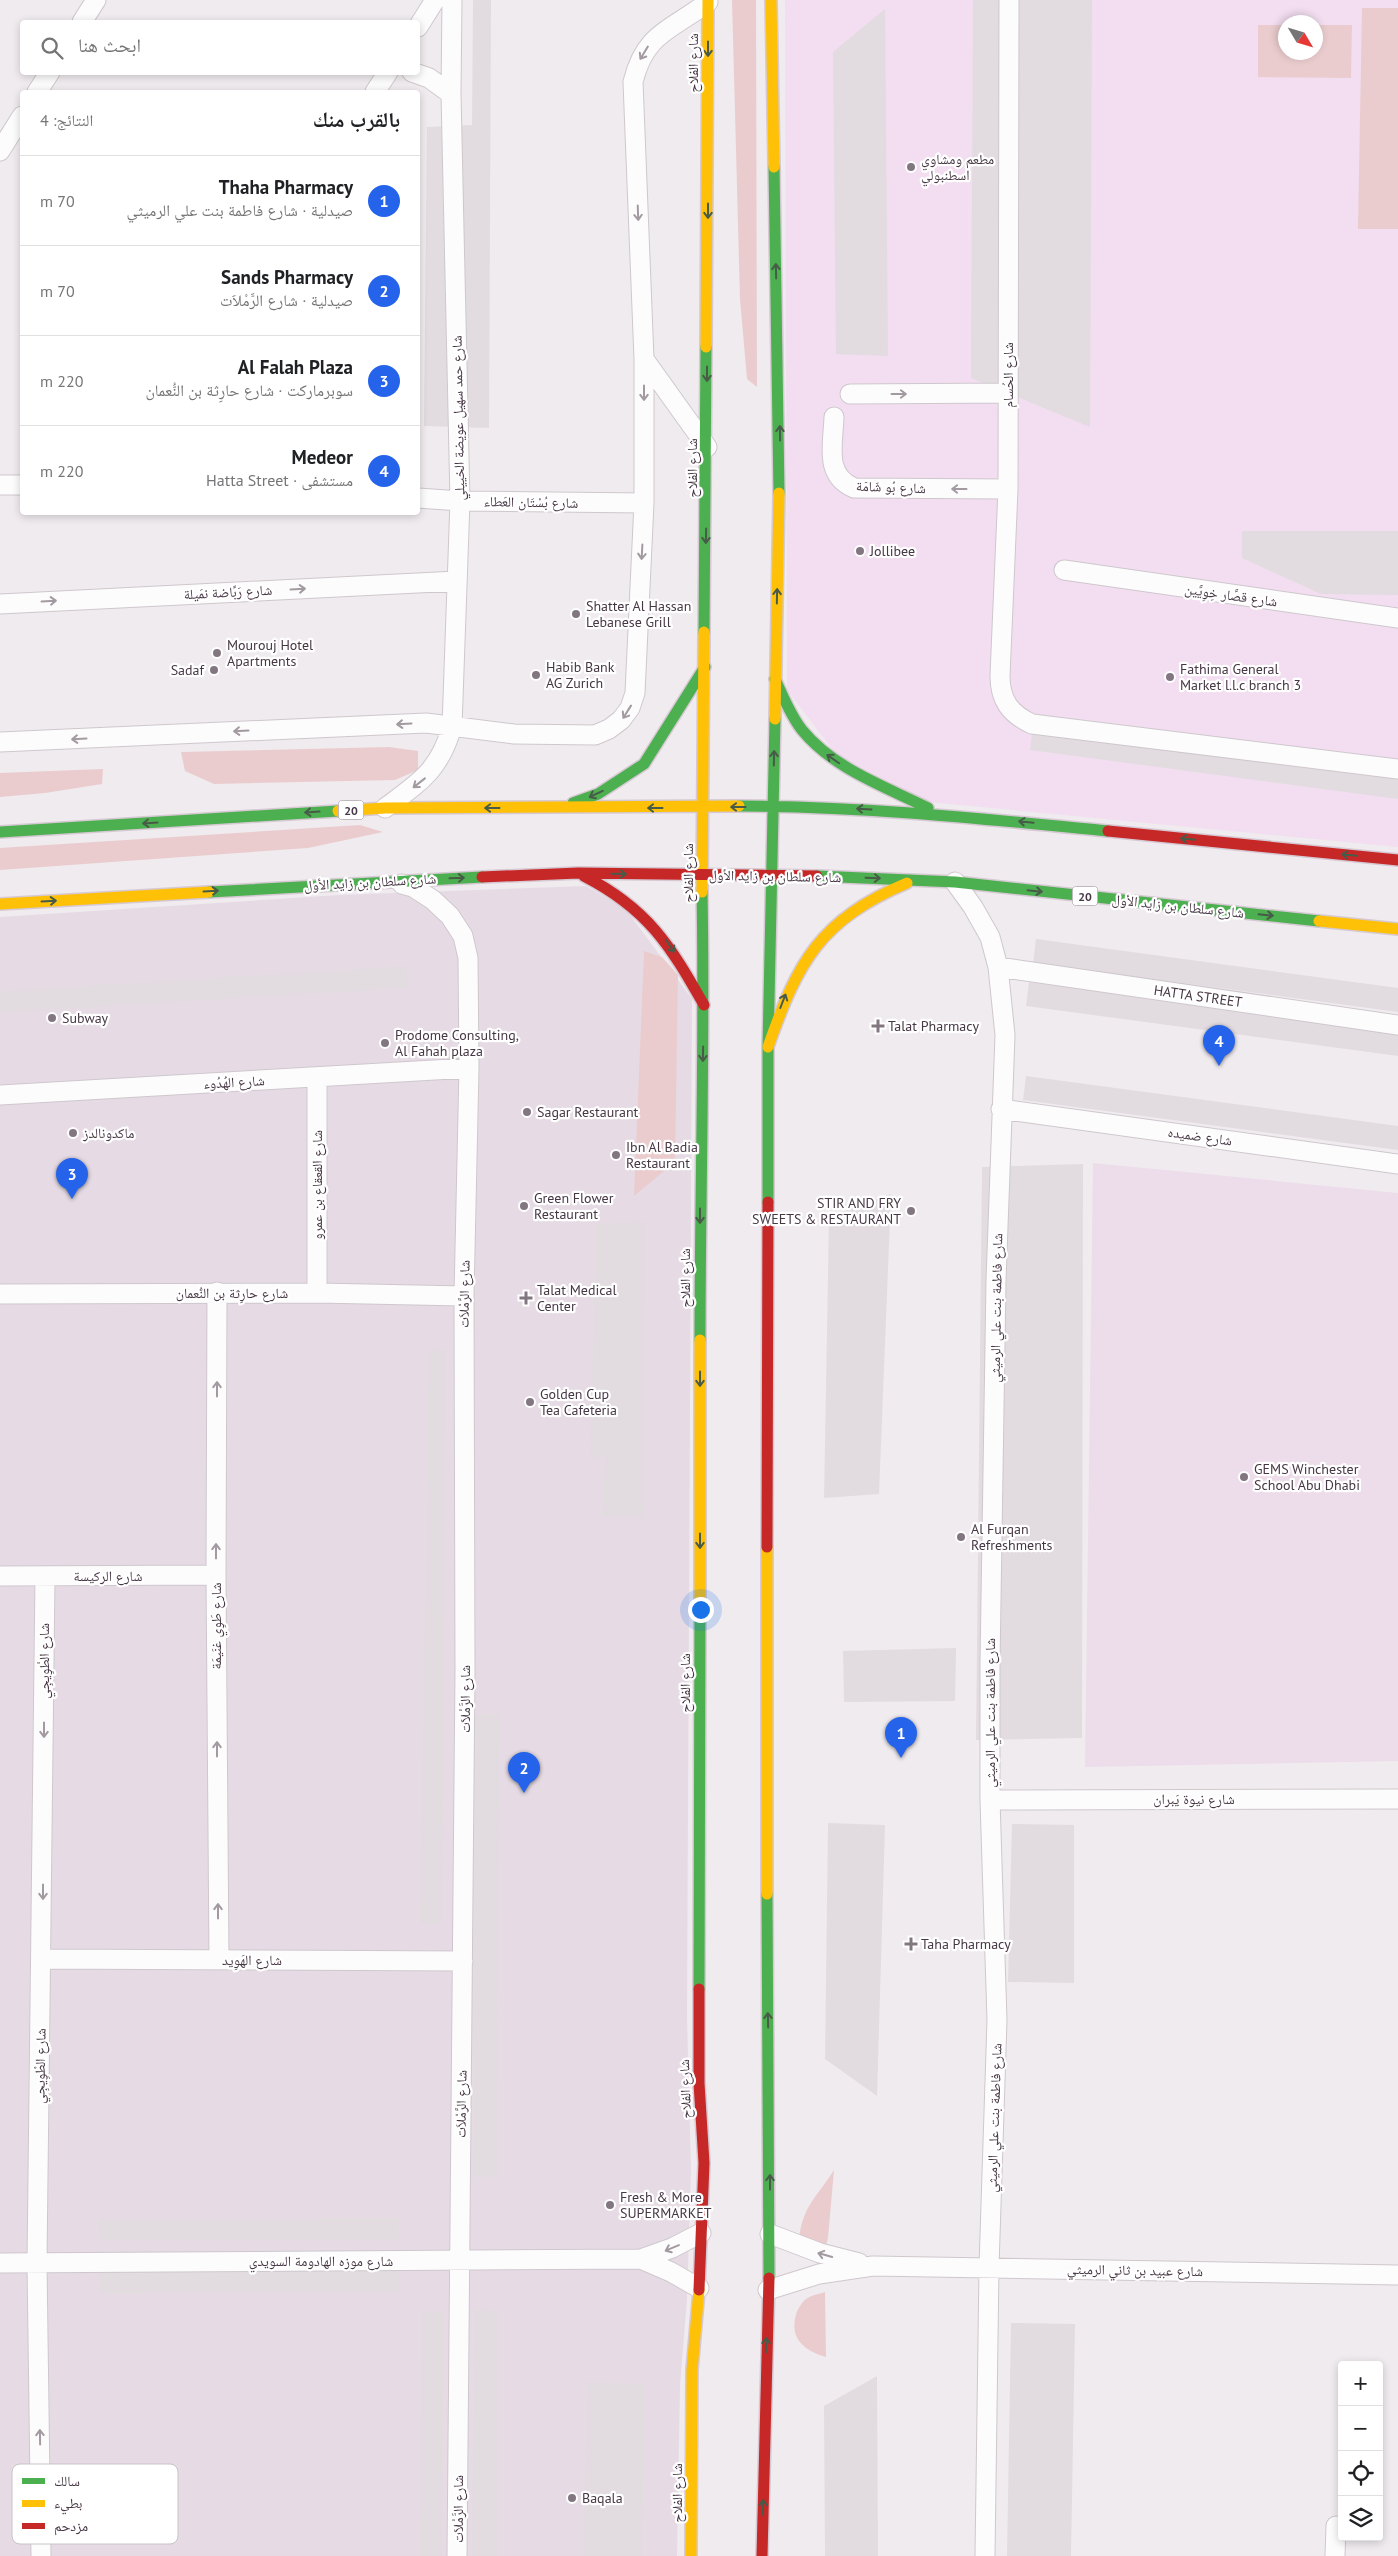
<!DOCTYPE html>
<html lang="ar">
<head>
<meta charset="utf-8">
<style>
  :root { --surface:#fff; --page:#f6f6f6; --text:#202124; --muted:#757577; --line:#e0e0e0; --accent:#2563eb }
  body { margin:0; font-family:"PT Sans","Noto Naskh Arabic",sans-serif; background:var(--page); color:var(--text); direction:rtl }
  .controls { position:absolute; right:15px; bottom:15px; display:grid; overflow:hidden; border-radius:5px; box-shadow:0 2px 8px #0003 }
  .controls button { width:45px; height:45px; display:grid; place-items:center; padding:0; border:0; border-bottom:1px solid var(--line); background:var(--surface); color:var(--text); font:25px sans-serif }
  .compass { position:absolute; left:1278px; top:15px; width:45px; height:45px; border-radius:50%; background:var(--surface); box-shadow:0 2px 8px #0003; rotate:128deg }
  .you { position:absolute; left:700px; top:1609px; width:18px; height:18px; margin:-12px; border:4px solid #fff; border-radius:50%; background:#1a73e8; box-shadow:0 0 0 8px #1a73e833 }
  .badge { display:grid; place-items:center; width:32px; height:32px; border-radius:50%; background:var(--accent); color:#fff; font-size:16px; font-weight:700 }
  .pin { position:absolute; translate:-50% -41px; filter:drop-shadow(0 1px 2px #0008) }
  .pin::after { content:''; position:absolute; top:26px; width:18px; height:15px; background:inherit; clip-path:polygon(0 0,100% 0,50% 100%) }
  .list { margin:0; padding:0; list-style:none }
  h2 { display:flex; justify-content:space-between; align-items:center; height:65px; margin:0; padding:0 20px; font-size:21px }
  h2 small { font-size:16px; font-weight:400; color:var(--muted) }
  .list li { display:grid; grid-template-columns:32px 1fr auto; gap:15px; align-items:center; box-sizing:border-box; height:90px; padding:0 20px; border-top:1px solid var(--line) }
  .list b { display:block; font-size:19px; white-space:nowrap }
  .list p { margin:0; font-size:16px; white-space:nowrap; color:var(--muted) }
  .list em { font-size:16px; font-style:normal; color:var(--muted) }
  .icon { flex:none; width:28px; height:28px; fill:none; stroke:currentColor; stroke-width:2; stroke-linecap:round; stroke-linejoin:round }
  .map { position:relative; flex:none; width:1398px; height:2556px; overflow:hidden; direction:ltr }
  .search { position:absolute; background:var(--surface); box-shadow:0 2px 8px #0003; left:20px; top:20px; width:400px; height:55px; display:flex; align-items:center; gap:12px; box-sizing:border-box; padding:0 18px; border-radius:5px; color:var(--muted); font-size:19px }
  .panel { position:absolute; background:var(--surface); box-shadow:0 2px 8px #0003; left:20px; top:90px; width:400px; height:425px; border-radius:5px; direction:rtl }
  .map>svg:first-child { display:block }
  .residential { fill:#e6dbe4 }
  .commercial { fill:#f2def0; fill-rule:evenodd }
  .education { fill:#edddea }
  .green { fill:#eaccce }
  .parking { fill:#e2dce0 }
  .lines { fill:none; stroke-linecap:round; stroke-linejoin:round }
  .street-casing { stroke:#cec8cd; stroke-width:21 }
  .fast-casing { stroke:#d6c9d3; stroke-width:14 }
  .slow-casing { stroke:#d6c9d3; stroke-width:14 }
  .jam-casing { stroke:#d6c9d3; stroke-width:14 }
  .street { stroke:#fdfcfd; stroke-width:19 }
  .fast { stroke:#4caf50; stroke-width:11 }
  .slow { stroke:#ffc107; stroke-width:11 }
  .jam { stroke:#c62828; stroke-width:11 }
  .oneway { stroke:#485b48 }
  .oneway2 { stroke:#a29aa0 }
  .poi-dot { fill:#827680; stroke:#fff; stroke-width:2 }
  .labels { text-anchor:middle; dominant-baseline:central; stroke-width:4.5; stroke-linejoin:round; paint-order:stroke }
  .shield { fill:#fff; stroke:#7e737c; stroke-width:1 }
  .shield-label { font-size:12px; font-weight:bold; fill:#463744 }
  .street-label { font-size:14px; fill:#463744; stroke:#fff }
  .poi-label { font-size:14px; fill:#463744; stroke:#fff; text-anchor:start }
  .key { fill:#fff; stroke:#c8c3c7; stroke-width:1 }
  .key-label { font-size:14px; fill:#463744 }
</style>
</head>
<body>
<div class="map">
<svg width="1398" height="2556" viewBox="0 0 1398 2556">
  <rect width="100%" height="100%" fill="#f0ebef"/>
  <!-- residential -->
  <path class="residential" d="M586 886 625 908 692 999 687 2017 691 2169 687 2299 680 2385 677 2556H0V917L339 895Z"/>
  <!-- commercial -->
  <path class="commercial" d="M785 0H1398V847L928 802 836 754 787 690ZM1286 22H1316V52H1286Z"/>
  <!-- education -->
  <path class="education" d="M1093 1163 1398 1193V1761L1085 1767Z"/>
  <!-- green -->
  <path class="green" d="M732 0H756L757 387 747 379 740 299Z
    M1362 8H1398V229H1358Z
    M1258 25H1285L1286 52H1316V25H1352L1351 78 1258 77Z
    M389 747 418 751V770L395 780 214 784 185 771 181 752Z
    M103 769 102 784 45 793 0 797V773Z
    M360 825 383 832 308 848 0 870V848Z
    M644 951 662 957 678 975 675 1162 634 1196Z
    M834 2170 828 2238 824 2254 798 2247C802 2205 813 2203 834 2170Z
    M825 2292 826 2357C805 2351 789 2339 796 2315 797 2310 802 2302 806 2299 811 2295 820 2294 825 2292Z"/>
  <!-- parking -->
  <path class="parking" d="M473 0H491L489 428 424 426 427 127 472 125Z
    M973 0H1092L1090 427 971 378Z
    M885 9 888 356 836 354 833 52Z
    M1242 531H1398V595L1321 594 1242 558Z
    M1033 726 1398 775V799L1030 750Z
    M1036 939 1398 988V1012L1033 963Z
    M407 966 408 988 0 1013V991Z
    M1029 982 1398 1032V1056L1026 1006Z
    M1026 1076 1398 1126V1150L1023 1100Z
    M1083 1164 1082 1738 976 1740 982 1167Z
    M891 1194 879 1494 824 1498 829 1217Z
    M646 1221 644 1518 602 1516 606 1457 590 1459 596 1224Z
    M429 1349 446 1350 442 1924H420Z
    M956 1648 955 1701 844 1702 843 1651Z
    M476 1714H499L497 2177H473Z
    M828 1823 885 1825 877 2096 825 2059Z
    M1012 1824 1074 1825V1983L1008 1982Z
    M399 2218V2239L99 2241 98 2219Z
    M401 2271 400 2292 99 2294V2272Z
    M474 2309 497 2310V2556H472Z
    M422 2312H444L442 2556H420Z
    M1011 2323 1075 2324 1071 2556H1007Z
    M877 2376 878 2556H825L824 2406Z
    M587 2382 644 2384 642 2556H583Z"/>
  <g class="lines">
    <defs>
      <path id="street" d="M1009 0 1008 489 1000 676C1000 700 1010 714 1032 724L1398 769
        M82 22 96 0
        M418 27 435 0
        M412 72 429 78 451 94
        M37 92 50 72
        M375 92 388 72
        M0 151 22 116
        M644 359 707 447
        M850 394 1008 393
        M834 417C833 445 824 475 854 488L1008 489
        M0 485H22
        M418 498 460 501 644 503
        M1064 570 1398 618
        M0 604 457 581
        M0 742 426 723 514 734 595 735 609 729 621 720 630 708 635 693 644 503V359L633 82C645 32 672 30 708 2
        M385 808C420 782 439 771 452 727L460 501 451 94 452 0
        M955 882 973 907 990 937 998 967 1005 1035 996 1281 990 1664V1800L997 2020 989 2267 985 2556
        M402 884 413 887 433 900 450 916 463 936 468 958 469 1068 464 1296 465 1671 457 2556
        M998 967 1398 1025
        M317 1077V1293
        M0 1095 469 1068
        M1001 1109 1398 1164
        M217 1292 216 1575 219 1960
        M0 1294 317 1293 464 1296
        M0 1576 216 1575
        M990 1800 1398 1799
        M42 1959 463 1961
        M770 2234 820 2253 859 2263
        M641 2259 671 2272 699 2288
        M0 2263 641 2259 672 2248 701 2233
        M768 2290 819 2274 873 2266 1398 2275
        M41 2556 37 2263 45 1576
        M1335 2556 1336 2526"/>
      <path id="fast" d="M774 167 779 493
        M704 632 706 347
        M775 679C783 696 790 715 802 730 834 769 884 786 928 808
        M573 803 598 794 644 764 705 667
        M739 806C863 806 985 819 1108 831
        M0 832 338 811
        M817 876 955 882 1319 921
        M209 892 482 877
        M768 1202V1047L775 719
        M700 1340C700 1191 705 1041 702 892
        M767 1894 769 2278
        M699 1989 700 1604"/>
      <path id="slow" d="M771 0 774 167
        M706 347 708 0
        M775 719 779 493
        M338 811 385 808 739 806
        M702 892 704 632
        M0 904 209 892
        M1319 921 1398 929
        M768 1047C798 961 820 920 907 883
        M700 1604V1340
        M767 1894V1547
        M691 2556 692 2370 699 2290"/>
      <path id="jam" d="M1108 831 1398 860
        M584 876C648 909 670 945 704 1005
        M482 877 578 873 817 876
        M767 1547 768 1202
        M699 2290 704 2163 699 2083V1989
        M762 2556 769 2278"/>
    </defs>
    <!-- street casing -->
    <use href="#street" class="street-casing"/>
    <!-- fast casing -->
    <use href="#fast" class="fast-casing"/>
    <!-- slow casing -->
    <use href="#slow" class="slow-casing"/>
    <!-- jam casing -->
    <use href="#jam" class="jam-casing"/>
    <!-- street -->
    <use href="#street" class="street"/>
    <!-- fast -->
    <use href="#fast" class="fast"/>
    <!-- slow -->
    <use href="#slow" class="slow"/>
    <!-- jam -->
    <use href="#jam" class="jam"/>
  </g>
  <!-- one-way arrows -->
  <defs><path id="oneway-shaft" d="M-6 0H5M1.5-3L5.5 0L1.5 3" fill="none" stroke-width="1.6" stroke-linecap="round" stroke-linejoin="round" transform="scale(1.25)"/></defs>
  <g class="oneway">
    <use href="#oneway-shaft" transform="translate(708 49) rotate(90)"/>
    <use href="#oneway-shaft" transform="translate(708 211) rotate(90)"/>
    <use href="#oneway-shaft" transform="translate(776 271) rotate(-91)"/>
    <use href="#oneway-shaft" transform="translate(707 374) rotate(90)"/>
    <use href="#oneway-shaft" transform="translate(780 433) rotate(-91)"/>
    <use href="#oneway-shaft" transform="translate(706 536) rotate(91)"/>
    <use href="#oneway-shaft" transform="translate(777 596) rotate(-89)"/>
    <use href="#oneway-shaft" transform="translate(774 758) rotate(-89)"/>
    <use href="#oneway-shaft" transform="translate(833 759) rotate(-145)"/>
    <use href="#oneway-shaft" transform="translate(596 794) rotate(155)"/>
    <use href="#oneway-shaft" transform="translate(738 807) rotate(180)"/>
    <use href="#oneway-shaft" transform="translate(492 808) rotate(-180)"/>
    <use href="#oneway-shaft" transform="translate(655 808) rotate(180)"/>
    <use href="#oneway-shaft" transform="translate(864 809) rotate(-177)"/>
    <use href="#oneway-shaft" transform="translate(312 812) rotate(176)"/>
    <use href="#oneway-shaft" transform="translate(1026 822) rotate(-174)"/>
    <use href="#oneway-shaft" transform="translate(150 823) rotate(176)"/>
    <use href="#oneway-shaft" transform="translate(1188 839) rotate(-174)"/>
    <use href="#oneway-shaft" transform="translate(1349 855) rotate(-174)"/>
    <use href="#oneway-shaft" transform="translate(619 874) rotate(1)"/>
    <use href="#oneway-shaft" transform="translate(457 878) rotate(-2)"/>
    <use href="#oneway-shaft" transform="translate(873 878) rotate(2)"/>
    <use href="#oneway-shaft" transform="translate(211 891) rotate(-3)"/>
    <use href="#oneway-shaft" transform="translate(1035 891) rotate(6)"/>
    <use href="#oneway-shaft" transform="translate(49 901) rotate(-3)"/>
    <use href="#oneway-shaft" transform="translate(1266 915) rotate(6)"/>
    <use href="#oneway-shaft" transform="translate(670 946) rotate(56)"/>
    <use href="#oneway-shaft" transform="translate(783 1001) rotate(-69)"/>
    <use href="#oneway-shaft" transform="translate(703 1054) rotate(91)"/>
    <use href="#oneway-shaft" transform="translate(700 1216) rotate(90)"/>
    <use href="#oneway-shaft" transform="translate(700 1379) rotate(90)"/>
    <use href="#oneway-shaft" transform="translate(700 1541) rotate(90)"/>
    <use href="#oneway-shaft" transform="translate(768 2020) rotate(-91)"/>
    <use href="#oneway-shaft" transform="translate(770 2182) rotate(-90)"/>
    <use href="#oneway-shaft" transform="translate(766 2345) rotate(-89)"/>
    <use href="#oneway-shaft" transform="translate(763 2507) rotate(-89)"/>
  </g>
  <g class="oneway2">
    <use href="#oneway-shaft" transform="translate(644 53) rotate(121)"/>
    <use href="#oneway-shaft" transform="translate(638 213) rotate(88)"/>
    <use href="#oneway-shaft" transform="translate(644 393) rotate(90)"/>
    <use href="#oneway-shaft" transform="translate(899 394)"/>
    <use href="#oneway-shaft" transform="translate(959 489) rotate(-180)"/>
    <use href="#oneway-shaft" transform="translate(642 552) rotate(93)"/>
    <use href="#oneway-shaft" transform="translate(298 589) rotate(-3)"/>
    <use href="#oneway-shaft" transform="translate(49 601) rotate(-3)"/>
    <use href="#oneway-shaft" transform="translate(627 712) rotate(122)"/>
    <use href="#oneway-shaft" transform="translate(404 724) rotate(177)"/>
    <use href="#oneway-shaft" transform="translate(241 731) rotate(177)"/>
    <use href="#oneway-shaft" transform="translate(79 739) rotate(177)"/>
    <use href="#oneway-shaft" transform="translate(419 783) rotate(142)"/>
    <use href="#oneway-shaft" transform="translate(217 1389) rotate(-90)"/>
    <use href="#oneway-shaft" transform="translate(216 1551) rotate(-90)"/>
    <use href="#oneway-shaft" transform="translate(44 1730) rotate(90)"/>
    <use href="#oneway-shaft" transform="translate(217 1749) rotate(-90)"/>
    <use href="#oneway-shaft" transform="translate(43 1892) rotate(90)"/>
    <use href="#oneway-shaft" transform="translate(218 1911) rotate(-90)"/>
    <use href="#oneway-shaft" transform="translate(672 2248) rotate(157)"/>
    <use href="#oneway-shaft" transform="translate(825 2255) rotate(-164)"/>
    <use href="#oneway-shaft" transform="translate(40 2437) rotate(-91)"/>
  </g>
  <!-- markers -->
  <g class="poi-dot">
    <circle cx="911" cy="167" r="5"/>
    <circle cx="860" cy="551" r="5"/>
    <circle cx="576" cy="614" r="5"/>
    <circle cx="217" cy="653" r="5"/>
    <circle cx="214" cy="670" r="5"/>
    <circle cx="536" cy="675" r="5"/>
    <circle cx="1170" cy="677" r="5"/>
    <circle cx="52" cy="1018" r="5"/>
    <path d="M875.5 1018.5h5v5h5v5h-5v5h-5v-5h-5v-5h5z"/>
    <circle cx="385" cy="1043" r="5"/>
    <circle cx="527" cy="1112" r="5"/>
    <circle cx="73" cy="1133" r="5"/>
    <circle cx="616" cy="1155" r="5"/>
    <circle cx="524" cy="1206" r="5"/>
    <circle cx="911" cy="1211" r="5"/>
    <path d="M523.5 1290.5h5v5h5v5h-5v5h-5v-5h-5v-5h5z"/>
    <circle cx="530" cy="1402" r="5"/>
    <circle cx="1244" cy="1477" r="5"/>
    <circle cx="961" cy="1537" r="5"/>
    <path d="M908.5 1936.5h5v5h5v5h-5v5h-5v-5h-5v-5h5z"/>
    <circle cx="610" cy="2205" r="5"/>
    <circle cx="572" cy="2498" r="5"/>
  </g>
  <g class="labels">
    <!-- shield labels -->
    <g class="shield">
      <rect x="338.5" y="800.5" width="25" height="19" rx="4"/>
      <rect x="1072.5" y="886.5" width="25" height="19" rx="4"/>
    </g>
    <g class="shield-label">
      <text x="351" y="810">20</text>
      <text x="1085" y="896">20</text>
    </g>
    <!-- street labels -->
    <g class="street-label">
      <text transform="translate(693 63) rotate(-90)">شارع الفلاح</text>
      <text transform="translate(1008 375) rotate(-90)">شارع الحُسام</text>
      <text transform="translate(458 418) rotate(-91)">شارع حمد سهيل عويضة الخييلي</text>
      <text transform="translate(692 468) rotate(-90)">شارع الفلاح</text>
      <text transform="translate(891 487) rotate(2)">شارع بُو شَامَة</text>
      <text transform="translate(531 502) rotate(1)">شارع بُسْتَان العَطاء</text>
      <text transform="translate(228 592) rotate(-3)">شارع رَبَّاضة نمَيلة</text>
      <text transform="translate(1231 595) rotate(8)">شارع قصَّار خِوِيَّين</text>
      <text transform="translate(688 873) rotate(-90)">شارع الفلاح</text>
      <text transform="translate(775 876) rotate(1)">شارع سلطان بن زايد الأول</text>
      <text transform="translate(370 882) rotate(-3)">شارع سلطان بن زايد الأول</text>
      <text transform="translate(1178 906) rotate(6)">شارع سلطان بن زايد الأول</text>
      <text transform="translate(1198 996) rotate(8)">HATTA STREET</text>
      <text transform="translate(234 1082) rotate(-3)">شارع الهُدُوء</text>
      <text transform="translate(1200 1136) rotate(8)">شارع ضميده</text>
      <text transform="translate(317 1185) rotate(-90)">شارع القعقاع بن عمرو</text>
      <text transform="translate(685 1278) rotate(-90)">شارع الفلاح</text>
      <text x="232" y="1293">شارع حارِثة بن النُّعمان</text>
      <text transform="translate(464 1294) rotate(-89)">شارع الرَّمْلاَت</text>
      <text transform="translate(996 1308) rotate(-89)">شارع فاطمة بنت علي الرميثي</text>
      <text x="108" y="1576">شارع الركيسة</text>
      <text transform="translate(216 1626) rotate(-90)">شارع طَوِي غنَيمَة</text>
      <text transform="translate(44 1661) rotate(-90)">شارع الطْوِيجِي</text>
      <text transform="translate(685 1683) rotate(-90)">شارع الفلاح</text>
      <text transform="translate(465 1699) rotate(-90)">شارع الرَّمْلاَت</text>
      <text transform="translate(990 1713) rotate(-90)">شارع فاطمة بنت علي الرميثي</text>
      <text x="1194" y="1799">شارع نيوة يَبران</text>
      <text x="252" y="1960">شارع الهَوِيد</text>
      <text transform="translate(40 2066) rotate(-89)">شارع الطْوِيجِي</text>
      <text transform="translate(685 2089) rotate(-92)">شارع الفلاح</text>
      <text transform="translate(461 2104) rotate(-89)">شارع الرَّمْلاَت</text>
      <text transform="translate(994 2118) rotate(-88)">شارع فاطمة بنت علي الرميثي</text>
      <text x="321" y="2261">شارع موزه الهادومة السويدي</text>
      <text transform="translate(1135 2270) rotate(1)">شارع عبيد بن ثاني الرميثي</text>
      <text transform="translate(677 2493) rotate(-90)">شارع الفلاح</text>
      <text transform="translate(458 2509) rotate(-90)">شارع الرَّمْلاَت</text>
    </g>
    <!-- poi labels -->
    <g class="poi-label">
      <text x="921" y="159">مطعم ومشاوي<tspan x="921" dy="16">اسطنبولي</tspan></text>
      <text x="870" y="551">Jollibee</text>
      <text x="586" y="606">Shatter Al Hassan<tspan x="586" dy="16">Lebanese Grill</tspan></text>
      <text x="227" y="645">Mourouj Hotel<tspan x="227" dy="16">Apartments</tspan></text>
      <text x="546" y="667">Habib Bank<tspan x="546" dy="16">AG Zurich</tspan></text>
      <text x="1180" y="669">Fathima General<tspan x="1180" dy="16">Market l.l.c branch 3</tspan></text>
      <text x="204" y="670" text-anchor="end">Sadaf</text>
      <text x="62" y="1018">Subway</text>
      <text x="888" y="1026">Talat Pharmacy</text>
      <text x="395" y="1035">Prodome Consulting,<tspan x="395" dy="16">Al Fahah plaza</tspan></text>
      <text x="537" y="1112">Sagar Restaurant</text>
      <text x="83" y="1133">ماكدونالدز</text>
      <text x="626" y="1147">Ibn Al Badia<tspan x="626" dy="16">Restaurant</tspan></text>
      <text x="534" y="1198">Green Flower<tspan x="534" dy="16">Restaurant</tspan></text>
      <text x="901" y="1203" text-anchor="end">STIR AND FRY<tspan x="901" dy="16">SWEETS &amp; RESTAURANT</tspan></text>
      <text x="537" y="1290">Talat Medical<tspan x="537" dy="16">Center</tspan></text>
      <text x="540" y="1394">Golden Cup<tspan x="540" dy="16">Tea Cafeteria</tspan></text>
      <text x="1254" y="1469">GEMS Winchester<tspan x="1254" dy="16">School Abu Dhabi</tspan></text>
      <text x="971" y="1529">Al Furqan<tspan x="971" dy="16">Refreshments</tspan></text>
      <text x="921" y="1944">Taha Pharmacy</text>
      <text x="620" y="2197">Fresh &amp; More<tspan x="620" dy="16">SUPERMARKET</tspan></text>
      <text x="582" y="2498">Baqala</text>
    </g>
  </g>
  <!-- legend -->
  <rect x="12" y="2464" width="166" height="80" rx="8" class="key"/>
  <rect x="22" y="2478" width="23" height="6" fill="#4caf50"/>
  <rect x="22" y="2500" width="23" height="7" fill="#ffc107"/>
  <rect x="22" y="2523" width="23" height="6" fill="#c62828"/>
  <g class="key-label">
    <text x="54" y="2486">سالك</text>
    <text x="54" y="2508">بطيء</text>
    <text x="54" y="2531">مزدحم</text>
  </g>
</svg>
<div class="controls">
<button>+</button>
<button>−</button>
<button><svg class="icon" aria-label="locate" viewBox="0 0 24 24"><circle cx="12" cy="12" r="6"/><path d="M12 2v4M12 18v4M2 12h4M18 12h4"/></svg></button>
<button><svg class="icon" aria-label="layers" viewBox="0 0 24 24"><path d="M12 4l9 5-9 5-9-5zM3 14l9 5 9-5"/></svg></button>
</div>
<svg class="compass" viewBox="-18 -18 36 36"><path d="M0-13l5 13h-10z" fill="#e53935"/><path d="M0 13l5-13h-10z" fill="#757577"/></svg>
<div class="you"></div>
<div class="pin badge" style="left:901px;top:1758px">1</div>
<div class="pin badge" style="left:524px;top:1793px">2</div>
<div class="pin badge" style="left:72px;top:1199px">3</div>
<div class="pin badge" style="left:1219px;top:1066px">4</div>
<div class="search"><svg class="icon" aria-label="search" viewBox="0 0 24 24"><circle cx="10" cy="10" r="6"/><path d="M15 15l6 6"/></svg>ابحث هنا</div>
<section class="panel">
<h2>بالقرب منك<small>النتائج: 4</small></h2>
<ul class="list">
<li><span class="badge">1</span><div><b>Thaha Pharmacy</b><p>صيدلية · شارع فاطمة بنت علي الرميثي</p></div><em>70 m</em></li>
<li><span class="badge">2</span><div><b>Sands Pharmacy</b><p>صيدلية · شارع الرَّمْلاَت</p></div><em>70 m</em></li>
<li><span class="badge">3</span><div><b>Al Falah Plaza</b><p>سوبرماركت · شارع حارِثة بن النُّعمان</p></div><em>220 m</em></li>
<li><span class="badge">4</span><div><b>Medeor</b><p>مستشفى · Hatta Street</p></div><em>220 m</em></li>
</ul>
</section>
</div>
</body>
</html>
